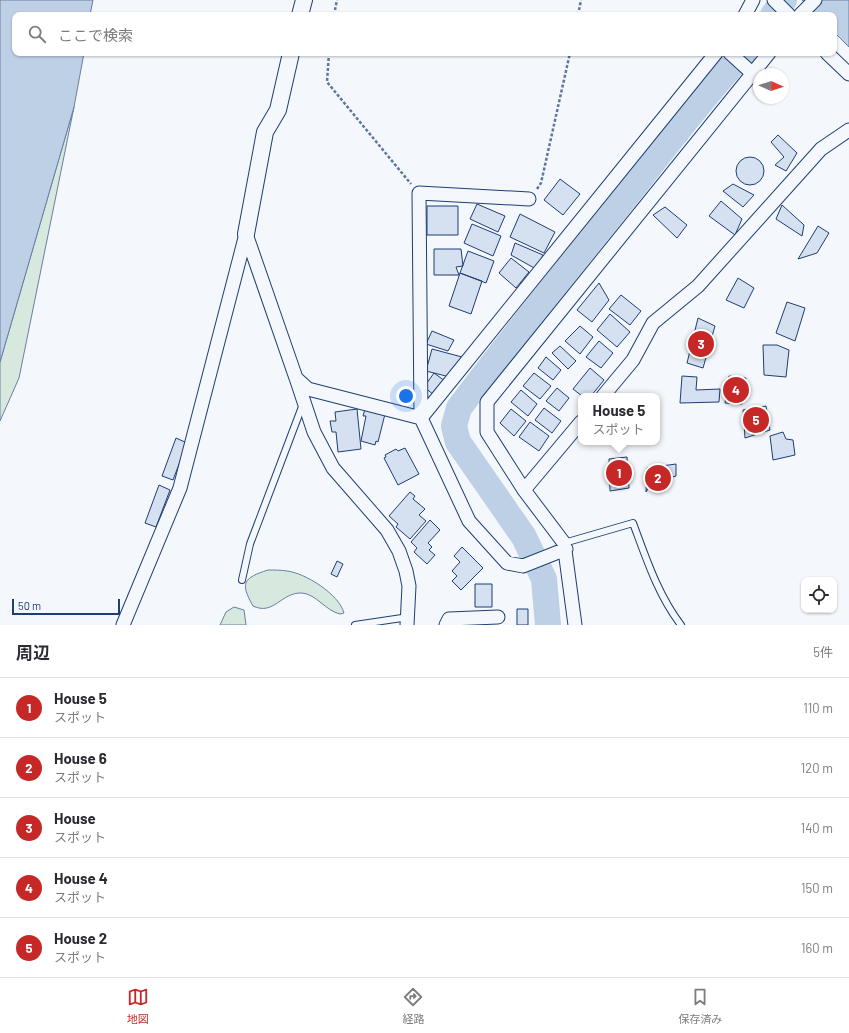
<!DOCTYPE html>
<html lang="ja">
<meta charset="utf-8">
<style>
:root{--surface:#fff;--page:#f2f2f3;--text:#2b2b33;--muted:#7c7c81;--line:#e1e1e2;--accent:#c62828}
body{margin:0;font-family:Barlow,"Noto Sans JP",sans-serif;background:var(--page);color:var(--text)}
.controls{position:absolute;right:12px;bottom:12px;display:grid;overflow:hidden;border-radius:8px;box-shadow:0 1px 3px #0004}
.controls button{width:36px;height:36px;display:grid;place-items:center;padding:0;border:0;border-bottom:1px solid var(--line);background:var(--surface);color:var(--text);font:20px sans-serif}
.compass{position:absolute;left:753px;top:68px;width:36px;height:36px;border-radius:50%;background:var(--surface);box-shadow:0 1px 3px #0004;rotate:93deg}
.scale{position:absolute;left:12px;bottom:10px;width:108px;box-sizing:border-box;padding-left:4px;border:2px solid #1d3f73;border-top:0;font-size:11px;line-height:14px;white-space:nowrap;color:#1d3f73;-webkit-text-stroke:3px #f4f7fb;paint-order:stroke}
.you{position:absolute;left:406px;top:396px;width:14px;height:14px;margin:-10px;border:3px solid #fff;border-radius:50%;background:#1a73e8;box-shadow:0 0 0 6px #1a73e833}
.badge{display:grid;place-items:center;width:26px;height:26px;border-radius:50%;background:var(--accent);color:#fff;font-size:13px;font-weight:700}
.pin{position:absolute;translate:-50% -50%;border:2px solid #fff;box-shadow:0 1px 4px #0006}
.popup{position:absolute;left:578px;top:393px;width:82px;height:52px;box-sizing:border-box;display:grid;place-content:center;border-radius:8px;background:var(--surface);filter:drop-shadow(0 1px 3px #0005);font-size:13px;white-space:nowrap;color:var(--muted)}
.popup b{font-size:15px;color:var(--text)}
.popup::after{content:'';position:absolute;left:50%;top:100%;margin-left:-8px;border:8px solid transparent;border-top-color:var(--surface)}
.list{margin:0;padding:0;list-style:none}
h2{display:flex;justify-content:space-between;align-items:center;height:52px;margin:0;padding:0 16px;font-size:17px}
h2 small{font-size:13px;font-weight:400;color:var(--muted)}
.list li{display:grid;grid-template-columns:26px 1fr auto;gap:12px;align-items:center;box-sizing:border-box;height:60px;padding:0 16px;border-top:1px solid var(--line)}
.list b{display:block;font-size:15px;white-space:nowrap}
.list p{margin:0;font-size:13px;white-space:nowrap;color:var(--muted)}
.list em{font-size:13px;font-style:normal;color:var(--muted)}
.icon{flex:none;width:22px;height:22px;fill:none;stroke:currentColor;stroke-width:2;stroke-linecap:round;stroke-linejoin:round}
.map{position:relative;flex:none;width:849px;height:625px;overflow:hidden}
.search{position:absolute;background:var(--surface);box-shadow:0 1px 3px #0004;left:12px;right:12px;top:12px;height:44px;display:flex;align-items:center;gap:10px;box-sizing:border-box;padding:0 14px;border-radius:8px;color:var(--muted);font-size:15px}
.sheet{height:352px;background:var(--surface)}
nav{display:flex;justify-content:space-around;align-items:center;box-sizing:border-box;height:56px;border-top:1px solid var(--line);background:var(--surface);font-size:11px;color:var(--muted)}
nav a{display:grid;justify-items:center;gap:2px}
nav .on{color:var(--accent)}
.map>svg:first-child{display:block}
.green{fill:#d7e8df;stroke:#687fa3}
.water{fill:#bed0e5;stroke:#687fa3}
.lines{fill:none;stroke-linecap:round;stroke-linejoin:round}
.river{stroke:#bed0e5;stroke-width:26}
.building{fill:#d5e0f0;stroke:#1d3f73}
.service-casing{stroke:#1d3f73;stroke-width:8}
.minor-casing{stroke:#1d3f73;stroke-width:15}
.tertiary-casing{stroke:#1d3f73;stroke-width:18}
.path{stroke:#5e769c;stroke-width:2.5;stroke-dasharray:3 2;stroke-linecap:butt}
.service{stroke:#f4f7fb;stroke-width:6}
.minor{stroke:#f4f7fb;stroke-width:13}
.tertiary{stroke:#f4f7fb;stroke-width:16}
</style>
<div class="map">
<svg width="849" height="625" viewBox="0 0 849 625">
<rect width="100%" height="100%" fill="#f4f7fb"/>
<!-- green -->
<path class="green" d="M 74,107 L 19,378 L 0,421 L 0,362 Z
M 268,570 C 274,570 281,570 287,571 C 305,573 339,594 344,613 L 340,614 C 326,611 316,594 302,593 C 281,592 274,616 253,606 C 240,583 243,578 268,570 Z
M 234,607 L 244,610 L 246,625 L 220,625 L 226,612 Z"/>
<!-- water -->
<path class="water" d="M 0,0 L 93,0 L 90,15 L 15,15 L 15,53 L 84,53 L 74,107 L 0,362 Z
M 802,0 L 849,0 L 849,47 L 834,32 L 834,15 L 817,15 Z"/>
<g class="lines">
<!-- river -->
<path class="river" d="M 773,15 L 784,0
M 548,625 L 544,579 L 524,537 L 458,442 L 454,426 L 459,408 C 514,334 574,262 632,189 C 668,143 703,97 743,53"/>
</g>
<!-- building -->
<path class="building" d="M 778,135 L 797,153 L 786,171 L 775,165 L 784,157 L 771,142 Z
M736 171a14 14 0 1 1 28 0a14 14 0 1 1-28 0Z
M 560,179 L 580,194 L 563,215 L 544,200 Z
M 733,184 L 754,195 L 743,207 L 723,191 Z
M 721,201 L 742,219 L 735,235 L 709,216 Z
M 477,204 L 505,216 L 498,232 L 470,219 Z
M 782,205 L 804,225 L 802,236 L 776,219 Z
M 427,206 L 458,206 L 458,235 L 427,235 Z
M 665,207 L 687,225 L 677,238 L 653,215 Z
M 520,214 L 555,232 L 544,253 L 510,237 Z
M 472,224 L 501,236 L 493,256 L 464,243 Z
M 818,226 L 829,233 L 817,253 L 798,259 Z
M 515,243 L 543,255 L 536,269 L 511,255 Z
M 434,249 L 461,249 L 463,266 L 456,267 L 459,275 L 434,275 Z
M 468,251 L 494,261 L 486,283 L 460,273 Z
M 511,258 L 529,272 L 516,288 L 499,273 Z
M 460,273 L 482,281 L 471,314 L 449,306 Z
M 738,278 L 754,288 L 744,308 L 726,300 Z
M 599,283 L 609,300 L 592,322 L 577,310 Z
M 621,295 L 641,311 L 630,325 L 609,309 Z
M 787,302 L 805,308 L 795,341 L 776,333 Z
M 610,314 L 630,332 L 617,347 L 597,330 Z
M 698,318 L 715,326 L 703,368 L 687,363 Z
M 580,326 L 593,337 L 580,354 L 565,341 Z
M 432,331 L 454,340 L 448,351 L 426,344 Z
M 599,341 L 613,353 L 601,368 L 586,357 Z
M 763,345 L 777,345 L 789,350 L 786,377 L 764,375 Z
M 560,346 L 576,361 L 568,369 L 552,353 Z
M 432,349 L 462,357 L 450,377 L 426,371 Z
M 546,357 L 561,370 L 553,380 L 538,368 Z
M 590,368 L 604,380 L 591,396 L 582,396 L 573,389 Z
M 434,373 L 445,381 L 434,395 L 424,387 Z
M 534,373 L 551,386 L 540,399 L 523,386 Z
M 682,376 L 697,377 L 696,390 L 720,389 L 719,402 L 680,403 Z
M 729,376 L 746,378 L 742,404 L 725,403 Z
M 557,388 L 569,398 L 559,411 L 546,401 Z
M 521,390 L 537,404 L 528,416 L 511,402 Z
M 766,406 L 770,430 L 745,438 L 743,410 Z
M 544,408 L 561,421 L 552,433 L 535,420 Z
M 357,409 L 361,449 L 338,452 L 336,432 L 332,432 L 330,421 L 336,421 L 335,412 Z
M 365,409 L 385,414 L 378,442 L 376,441 L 375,445 L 361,441 L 366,416 L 363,416 Z
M 511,409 L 526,421 L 514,436 L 500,423 Z
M 530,422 L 549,436 L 539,451 L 519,437 Z
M 783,432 L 786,439 L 793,440 L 795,455 L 773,460 L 770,436 Z
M 176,438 L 187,443 L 173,480 L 162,476 Z
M 405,448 L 419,474 L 398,485 L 384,458 L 386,457 L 385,455 L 396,449 L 398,451 Z
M 627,457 L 629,488 L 610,491 L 609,459 Z
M 676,464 L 676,476 L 662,480 L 660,486 L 656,488 L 653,481 L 646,492 L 647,468 Z
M 159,485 L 170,490 L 156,527 L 145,523 Z
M 410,492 L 415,496 L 413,499 L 425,509 L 419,515 L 426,521 L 410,539 L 396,527 L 398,524 L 389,516 Z
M 430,520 L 440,530 L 428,543 L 432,547 L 429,550 L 435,555 L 427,564 L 414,552 L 417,548 L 411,542 Z
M 462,547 L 483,568 L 461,590 L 452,581 L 457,576 L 452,571 L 460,562 L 454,556 Z
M 337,561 L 343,564 L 337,577 L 331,574 Z
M 475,584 L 492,584 L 492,607 L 475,607 Z
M 517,609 L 528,609 L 528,625 L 517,625 Z"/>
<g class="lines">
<!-- service casing -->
<g class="service-casing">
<path id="service" d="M 564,543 L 633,523 C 646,558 658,595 681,625
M 242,580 L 250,544 L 303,404
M 355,625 L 402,618 L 407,621"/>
</g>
<!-- minor casing -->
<g class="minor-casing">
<path id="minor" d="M 774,0 L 789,15
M 745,15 L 753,0
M 800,15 L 815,0
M 730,53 L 753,74
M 827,53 L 849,74
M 529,199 L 419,193 L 421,418 L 469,521 L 507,563 L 523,566 L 566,549
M 246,234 L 296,378 L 308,389 L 421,418
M 296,378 L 314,432 L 333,468 L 387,530 L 399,551 L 406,571 L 409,586 L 407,625
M 603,396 L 633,360 L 653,323 L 698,286 L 821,149 L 849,130
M 421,418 L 716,53
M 524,490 L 581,422
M 123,625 L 180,488 L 246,234
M 446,625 L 449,619 L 498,617
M 575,625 L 564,543 L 524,490 L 487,432 L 487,402 L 769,53"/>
</g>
<!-- tertiary casing -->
<g class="tertiary-casing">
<path id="tertiary" d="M 300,15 L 304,0
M 246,234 L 265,132 L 278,110 L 291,53"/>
</g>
<!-- path -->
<path class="path" d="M 334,15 L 337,0
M 578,15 L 581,0
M 329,53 L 327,82 L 411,184
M 537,189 L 541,183 L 570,53"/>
<!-- service -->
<use href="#service" class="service"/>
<!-- minor -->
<use href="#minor" class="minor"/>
<!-- tertiary -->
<use href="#tertiary" class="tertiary"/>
</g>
</svg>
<div class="controls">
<button><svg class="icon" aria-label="locate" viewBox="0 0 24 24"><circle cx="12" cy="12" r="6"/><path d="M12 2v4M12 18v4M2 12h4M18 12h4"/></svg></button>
</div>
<svg class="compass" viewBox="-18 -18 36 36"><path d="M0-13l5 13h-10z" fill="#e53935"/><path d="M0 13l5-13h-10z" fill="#7c7c81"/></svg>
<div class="scale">50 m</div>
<div class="you"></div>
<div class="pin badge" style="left:619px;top:473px">1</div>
<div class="popup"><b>House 5</b>スポット</div>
<div class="pin badge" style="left:658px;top:478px">2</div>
<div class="pin badge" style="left:701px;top:344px">3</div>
<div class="pin badge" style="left:736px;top:390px">4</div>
<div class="pin badge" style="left:756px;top:420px">5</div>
<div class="search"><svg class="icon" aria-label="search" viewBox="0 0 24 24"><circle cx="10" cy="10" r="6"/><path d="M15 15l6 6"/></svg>ここで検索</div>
</div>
<section class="sheet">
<h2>周辺<small>5件</small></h2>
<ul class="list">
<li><span class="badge">1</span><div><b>House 5</b><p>スポット</p></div><em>110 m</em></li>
<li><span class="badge">2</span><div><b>House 6</b><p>スポット</p></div><em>120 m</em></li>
<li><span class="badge">3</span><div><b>House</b><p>スポット</p></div><em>140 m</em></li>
<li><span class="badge">4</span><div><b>House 4</b><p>スポット</p></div><em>150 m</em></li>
<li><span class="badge">5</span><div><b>House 2</b><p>スポット</p></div><em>160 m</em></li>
</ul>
</section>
<nav>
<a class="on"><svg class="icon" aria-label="map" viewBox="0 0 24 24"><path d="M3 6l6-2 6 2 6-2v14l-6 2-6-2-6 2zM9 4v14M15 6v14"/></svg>地図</a>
<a><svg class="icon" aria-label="directions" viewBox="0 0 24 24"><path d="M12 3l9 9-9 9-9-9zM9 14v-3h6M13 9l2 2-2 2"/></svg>経路</a>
<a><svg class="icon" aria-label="saved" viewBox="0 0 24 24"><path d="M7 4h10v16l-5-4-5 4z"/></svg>保存済み</a>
</nav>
